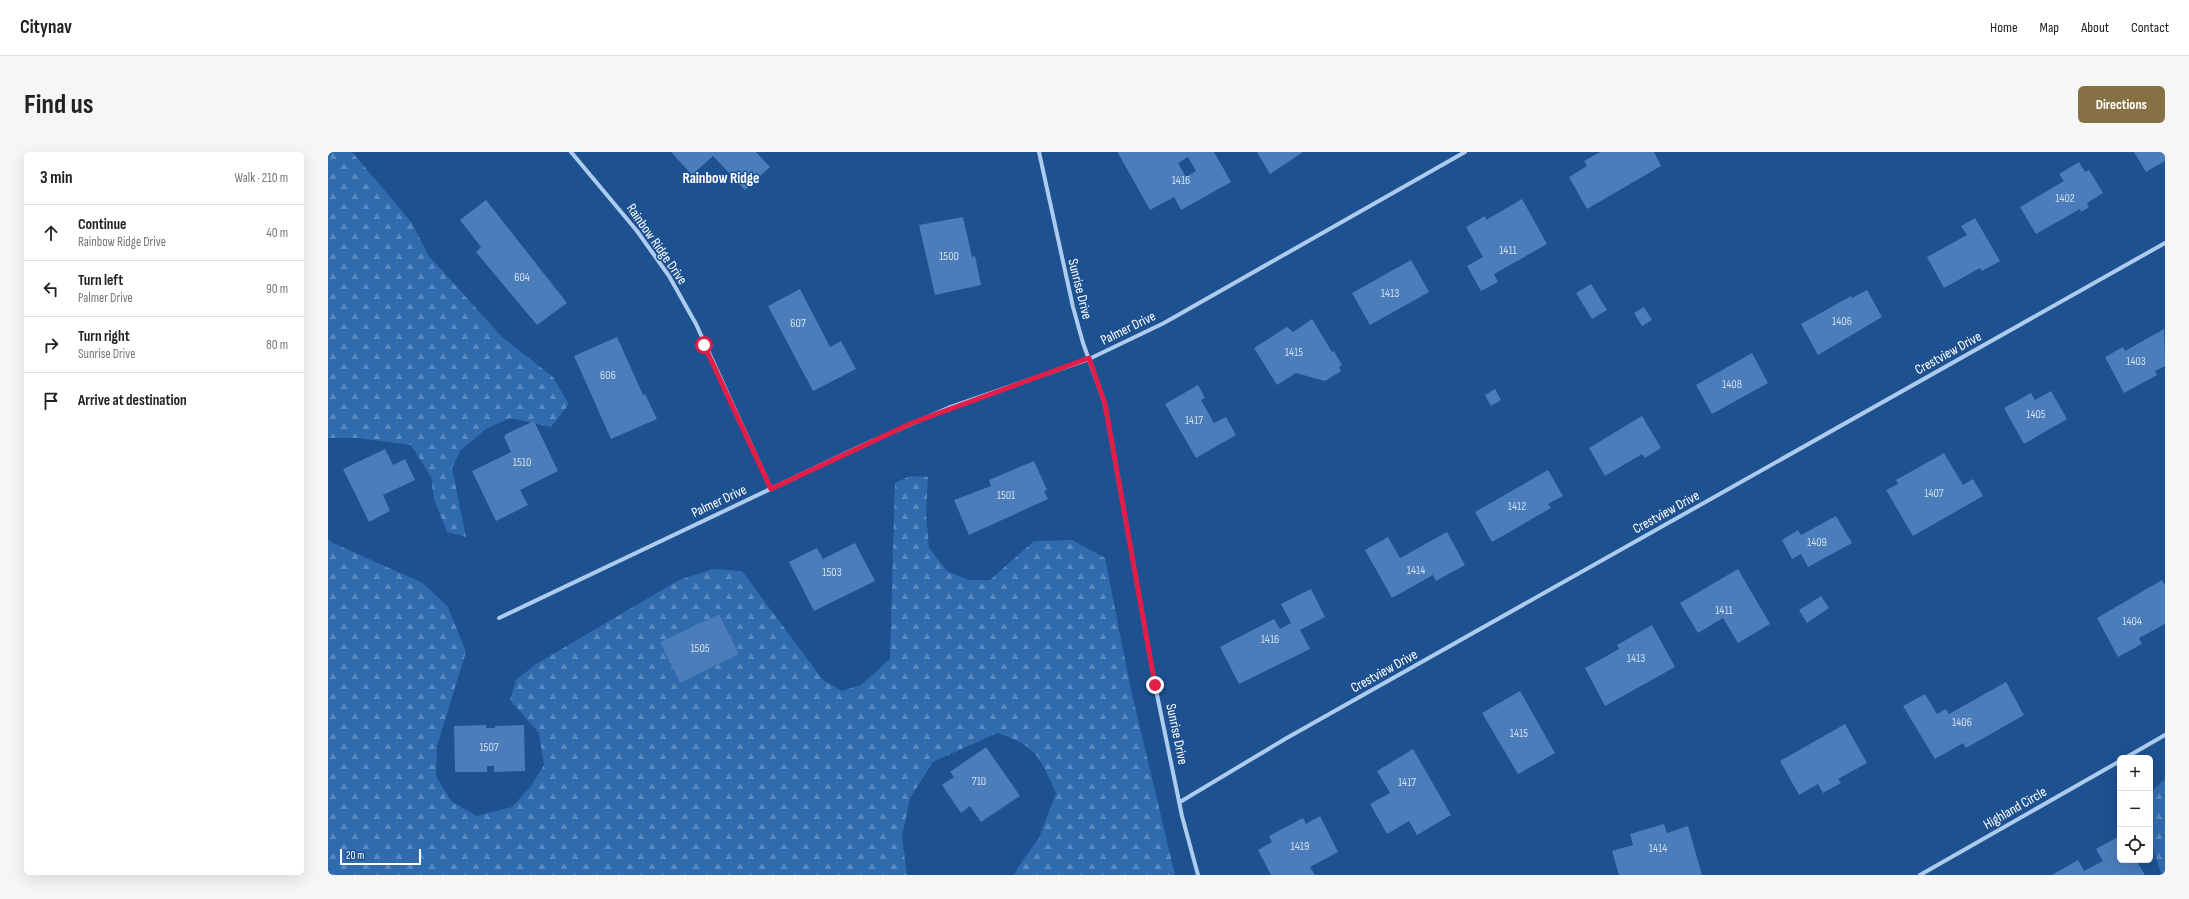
<!DOCTYPE html>
<meta charset="utf-8">
<style>
:root{--surface:#fff;--page:#f6f6f6;--text:#222;--muted:#767676;--line:#e0e0e0;--accent:#857143}
body{margin:0;font-family:"Sofia Sans Condensed",sans-serif;background:var(--page);color:var(--text)}
.controls{position:absolute;right:12px;bottom:12px;display:grid;overflow:hidden;border-radius:6px;box-shadow:0 4px 16px #0002}
.controls button{width:36px;height:36px;display:grid;place-items:center;padding:0;border:0;border-bottom:1px solid var(--line);background:var(--surface);color:var(--text);font:20px sans-serif}
.scale{position:absolute;left:12px;bottom:10px;width:81px;box-sizing:border-box;padding-left:4px;border:2px solid #fff;border-top:0;font-size:11px;line-height:14px;white-space:nowrap;color:#fff;-webkit-text-stroke:3px #1d5190;paint-order:stroke}
.stop{position:absolute;width:12px;height:12px;margin:-9px;border:3px solid #e11d48;border-radius:50%;background:#fff}
.stop.end{background:#e11d48;border-color:#fff;box-shadow:0 1px 4px #0008}
.list{margin:0;padding:0;list-style:none}
h2{display:flex;justify-content:space-between;align-items:center;height:52px;margin:0;padding:0 16px;font-size:17px}
h2 small{font-size:13px;font-weight:400;color:var(--muted)}
.list li{display:grid;grid-template-columns:26px 1fr auto;gap:12px;align-items:center;box-sizing:border-box;height:56px;padding:0 16px;border-top:1px solid var(--line)}
.list b{display:block;font-size:15px;white-space:nowrap}
.list p{margin:0;font-size:13px;white-space:nowrap;color:var(--muted)}
.list em{font-size:13px;font-style:normal;color:var(--muted)}
.icon{flex:none;width:22px;height:22px;fill:none;stroke:currentColor;stroke-width:2;stroke-linecap:round;stroke-linejoin:round}
.map{position:relative;flex:none;width:1837px;height:723px;overflow:hidden;border-radius:6px}
header{display:flex;align-items:center;gap:24px;box-sizing:border-box;height:56px;padding:0 20px;background:var(--surface);border-bottom:1px solid var(--line)}
header strong{font-size:19px}
nav{display:flex;gap:22px;margin-inline-start:auto;font-size:14px}
.intro{display:flex;align-items:center;justify-content:space-between;box-sizing:border-box;height:96px;padding:0 24px}
h1{margin:0;font-size:28px}
.button{padding:10px 18px;border-radius:6px;background:var(--accent);color:#fff;font-size:14px;font-weight:700}
main{display:flex;gap:24px;padding:0 24px}
aside{flex:1;background:var(--surface);border-radius:6px;box-shadow:0 4px 16px #0002}
.map>svg:first-child{display:block}
.forest{fill:url(#forest-firs);fill-rule:evenodd}
.building{fill:#4a7db9;fill-rule:evenodd}
.lines{fill:none;stroke-linecap:round;stroke-linejoin:round}
.street{stroke:#accbee;stroke-width:4}
.route{stroke:#e11d48;stroke-width:5}
.labels{text-anchor:middle;dominant-baseline:central;stroke-width:3;stroke-linejoin:round;paint-order:stroke}
.number-label{font-size:12px;fill:#d2deee}
.street-label{font-size:14px;fill:#fff;stroke:#1d5190}
.neighbourhood-label{font-size:15px;font-weight:bold;fill:#fff;stroke:#1d5190}
</style>
<header>
<strong>Citynav</strong>
<nav><a>Home</a><a>Map</a><a>About</a><a>Contact</a></nav>
</header>
<div class="intro"><h1>Find us</h1><a class="button">Directions</a></div>
<main>
<aside>
<h2>3 min<small>Walk · 210 m</small></h2>
<ul class="list">
<li><svg class="icon" aria-label="ahead" viewBox="0 0 24 24"><path d="M12 20V5M6 11l6-6 6 6"/></svg><div><b>Continue</b><p>Rainbow Ridge Drive</p></div><em>40 m</em></li>
<li><svg class="icon" aria-label="left" viewBox="0 0 24 24"><path d="M17 20v-9H6M10 6l-5 5 5 5"/></svg><div><b>Turn left</b><p>Palmer Drive</p></div><em>90 m</em></li>
<li><svg class="icon" aria-label="right" viewBox="0 0 24 24"><path d="M7 20v-9h11M14 6l5 5-5 5"/></svg><div><b>Turn right</b><p>Sunrise Drive</p></div><em>80 m</em></li>
<li><svg class="icon" aria-label="arrive" viewBox="0 0 24 24"><path d="M6 21V4h12l-3 4 3 4H6"/></svg><div><b>Arrive at destination</b></div></li>
</ul>
</aside>
<div class="map">
<svg width="1837" height="723" viewBox="0 0 1837 723">
<defs>
<pattern id="forest-firs" width="22" height="20" patternUnits="userSpaceOnUse"><rect width="22" height="20" fill="#306bae"/><path d="M5 1l3.5 6h-7zM16 11l3.5 6h-7z" fill="#5989be"/></pattern>
</defs>
<rect width="100%" height="100%" fill="#1d5190"/>
<!-- forest -->
<path class="forest" d="M 0,0 L 24,0 L 84,71 L 100,103 L 174,185 L 225,225 L 241,252 L 223,275 L 182,266 L 158,277 L 133,298 L 124,316 L 138,385 L 119,380 L 106,347 L 103,325 L 83,293 L 29,286 L 0,286 Z
M 582,324 L 600,325 L 598,362 L 601,396 L 619,419 L 641,428 L 662,428 L 706,389 L 744,388 L 777,406 L 803,538 L 847,723 L 687,723 L 690,715 L 711,686 L 728,641 C 711,604 709,594 669,581 L 605,610 L 582,646 L 574,685 L 579,723 L 0,723 L 0,387 L 5,391 L 95,431 L 120,455 L 138,500 L 109,594 L 108,624 L 123,649 L 149,664 L 184,655 L 203,634 L 216,613 L 211,581 L 182,548 L 188,528 L 208,512 L 351,428 L 385,417 L 414,419 L 495,528 L 514,539 L 533,533 L 562,507 L 567,331 ZM 391,462 L 411,502 L 352,531 L 332,490 Z
M 1837,627 L 1837,723 L 1834,723 C 1825,700 1814,662 1826,638 C 1828,634 1834,630 1837,627 Z"/>
<!-- building -->
<path class="building" d="M 343,0 L 428,0 L 442,15 L 417,38 L 385,4 L 364,23 Z
M 791,0 L 886,0 L 903,30 L 853,58 L 846,45 L 822,58 L 790,1 ZM 860,5 L 868,19 L 858,25 L 850,11 Z
M 929,0 L 975,0 L 942,22 Z
M 1272,0 L 1326,0 L 1333,14 L 1259,57 L 1241,25 L 1259,14 L 1256,9 Z
M 1806,0 L 1837,0 L 1837,9 L 1818,20 Z
M 1751,10 L 1757,20 L 1761,18 L 1775,41 L 1759,51 L 1761,55 L 1753,60 L 1752,57 L 1708,82 L 1692,55 L 1736,29 L 1731,22 Z
M 1194,47 L 1219,92 L 1166,122 L 1170,130 L 1153,139 L 1139,114 L 1155,105 L 1138,75 L 1157,64 L 1158,68 Z
M 158,48 L 239,151 L 209,173 L 148,100 L 153,95 L 132,68 Z
M 635,65 L 644,105 L 647,104 L 653,133 L 607,143 L 591,73 Z
M 1647,66 L 1672,109 L 1654,119 L 1652,116 L 1616,136 L 1599,105 L 1639,83 L 1633,74 Z
M 1083,108 L 1101,140 L 1042,173 L 1024,141 Z
M 1263,132 L 1279,158 L 1264,167 L 1248,141 Z
M 472,137 L 502,195 L 513,189 L 528,217 L 485,239 L 440,154 Z
M 1539,138 L 1554,165 L 1490,203 L 1473,172 L 1523,144 L 1524,146 Z
M 1316,155 L 1324,168 L 1314,174 L 1306,161 Z
M 984,167 L 1004,200 L 1006,199 L 1014,213 L 1011,215 L 1013,219 L 997,229 L 968,221 L 949,233 L 926,196 L 959,175 L 965,180 Z
M 1836,177 L 1837,214 L 1827,219 L 1829,223 L 1796,241 L 1777,205 L 1795,195 L 1797,199 Z
M 289,185 L 315,243 L 317,242 L 329,267 L 283,287 L 246,204 Z
M 1424,201 L 1440,231 L 1384,262 L 1368,233 Z
M 870,233 L 877,246 L 873,248 L 886,271 L 898,265 L 908,283 L 868,306 L 837,252 Z
M 1167,237 L 1173,248 L 1163,254 L 1157,243 Z
M 1723,239 L 1739,267 L 1696,292 L 1676,256 L 1703,241 L 1707,248 Z
M 1314,264 L 1333,296 L 1317,306 L 1314,302 L 1277,324 L 1261,296 Z
M 206,269 L 230,319 L 192,338 L 200,353 L 168,369 L 144,319 L 183,300 L 176,285 L 178,282 Z
M 57,297 L 65,313 L 77,307 L 87,328 L 55,343 L 62,359 L 41,370 L 15,317 Z
M 1616,301 L 1635,333 L 1645,327 L 1655,344 L 1585,384 L 1558,338 L 1570,332 L 1568,328 Z
M 706,309 L 719,338 L 716,339 L 720,347 L 641,383 L 626,348 L 663,334 L 661,328 Z
M 1220,318 L 1235,344 L 1220,352 L 1223,356 L 1164,390 L 1147,360 Z
M 1508,364 L 1524,391 L 1480,415 L 1473,402 L 1464,407 L 1454,388 L 1470,378 L 1473,383 Z
M 1119,380 L 1137,413 L 1108,429 L 1105,423 L 1064,446 L 1037,398 L 1060,385 L 1072,406 Z
M 527,391 L 547,429 L 486,459 L 461,410 L 489,396 L 495,407 Z
M 1410,417 L 1442,472 L 1410,491 L 1395,466 L 1370,481 L 1352,451 Z
M 1834,428 L 1837,433 L 1837,472 L 1811,486 L 1814,492 L 1790,505 L 1769,466 Z
M 983,437 L 997,465 L 972,478 L 982,497 L 911,532 L 892,495 L 946,467 L 952,477 L 963,471 L 953,452 Z
M 1493,444 L 1501,456 L 1479,471 L 1471,458 Z
M 391,462 L 411,502 L 352,531 L 332,490 Z
M 1324,473 L 1347,515 L 1277,554 L 1257,516 L 1291,497 L 1289,493 Z
M 1678,530 L 1696,563 L 1638,596 L 1635,591 L 1607,607 L 1575,554 L 1597,542 L 1609,562 L 1618,557 L 1621,562 Z
M 1192,539 L 1227,601 L 1190,622 L 1154,561 Z
M 1517,572 L 1539,611 L 1510,627 L 1513,631 L 1495,641 L 1490,632 L 1471,643 L 1452,609 Z
M 158,573 L 158,576 L 167,576 L 167,574 L 196,573 L 197,619 L 166,620 L 166,614 L 159,614 L 159,620 L 127,620 L 126,574 Z
M 658,595 L 692,644 L 653,670 L 642,654 L 633,661 L 614,633 L 626,625 L 622,620 Z
M 1085,597 L 1123,663 L 1089,683 L 1081,669 L 1059,682 L 1042,652 L 1062,641 L 1049,619 Z
M 992,664 L 1010,700 L 982,715 L 987,723 L 943,723 L 930,698 L 944,690 L 941,684 L 975,666 L 978,672 Z
M 1336,672 L 1339,681 L 1360,674 L 1374,723 L 1291,723 L 1284,699 L 1305,693 L 1302,682 Z
M 1792,684 L 1792,708 L 1808,708 L 1817,723 L 1724,723 L 1750,708 L 1756,719 L 1775,709 L 1768,697 Z"/>
<g class="lines">
<!-- street -->
<path class="street" d="M 243,0 L 309,79 L 341,124 L 368,172 L 443,337
M 711,0 L 745,155 L 755,191 L 777,252 L 827,533 L 854,664 L 870,723
M 171,466 L 533,294 L 620,256 L 761,207 L 836,171 L 1137,0
M 1797,606 L 1837,583
M 852,650 L 957,587 L 1837,91
M 1592,723 L 1792,609"/>
</g>
<g class="lines">
<!-- route -->
<path class="route" d="M 376,193 L 443,337 L 584,271 L 761,206 L 777,252 L 827,533"/>
</g>
<g class="labels">
<!-- number labels -->
<g class="number-label">
<text x="853" y="28">1416</text>
<text x="1737" y="46">1402</text>
<text x="1180" y="98">1411</text>
<text x="621" y="104">1500</text>
<text x="194" y="125">604</text>
<text x="1062" y="141">1413</text>
<text x="1514" y="169">1406</text>
<text x="470" y="171">607</text>
<text x="966" y="200">1415</text>
<text x="1808" y="209">1403</text>
<text x="280" y="223">606</text>
<text x="1404" y="232">1408</text>
<text x="1708" y="262">1405</text>
<text x="866" y="268">1417</text>
<text x="194" y="310">1510</text>
<text x="1606" y="341">1407</text>
<text x="678" y="343">1501</text>
<text x="1189" y="354">1412</text>
<text x="1489" y="390">1409</text>
<text x="1088" y="418">1414</text>
<text x="504" y="420">1503</text>
<text x="1396" y="458">1411</text>
<text x="1804" y="469">1404</text>
<text x="942" y="487">1416</text>
<text x="372" y="496">1505</text>
<text x="1308" y="506">1413</text>
<text x="1634" y="570">1406</text>
<text x="1191" y="581">1415</text>
<text x="161" y="595">1507</text>
<text x="651" y="629">710</text>
<text x="1079" y="630">1417</text>
<text x="972" y="694">1419</text>
<text x="1330" y="696">1414</text>
</g>
<!-- street labels -->
<g class="street-label">
<text transform="translate(329 92) rotate(55)">Rainbow Ridge Drive</text>
<text transform="translate(752 137) rotate(76)">Sunrise Drive</text>
<text transform="translate(800 176) rotate(-26)">Palmer Drive</text>
<text transform="translate(1620 201) rotate(-29)">Crestview Drive</text>
<text transform="translate(391 349) rotate(-25)">Palmer Drive</text>
<text transform="translate(1338 360) rotate(-29)">Crestview Drive</text>
<text transform="translate(1056 519) rotate(-29)">Crestview Drive</text>
<text transform="translate(849 582) rotate(78)">Sunrise Drive</text>
<text transform="translate(1687 656) rotate(-30)">Highland Circle</text>
</g>
<!-- neighbourhood labels -->
<g class="neighbourhood-label">
<text x="393" y="26">Rainbow Ridge</text>
</g>
</g>
</svg>
<div class="controls">
<button>+</button>
<button>−</button>
<button><svg class="icon" aria-label="locate" viewBox="0 0 24 24"><circle cx="12" cy="12" r="6"/><path d="M12 2v4M12 18v4M2 12h4M18 12h4"/></svg></button>
</div>
<div class="scale">20 m</div>
<div class="stop" style="left:376px;top:193px"></div>
<div class="stop end" style="left:827px;top:533px"></div>
</div>
</main>
